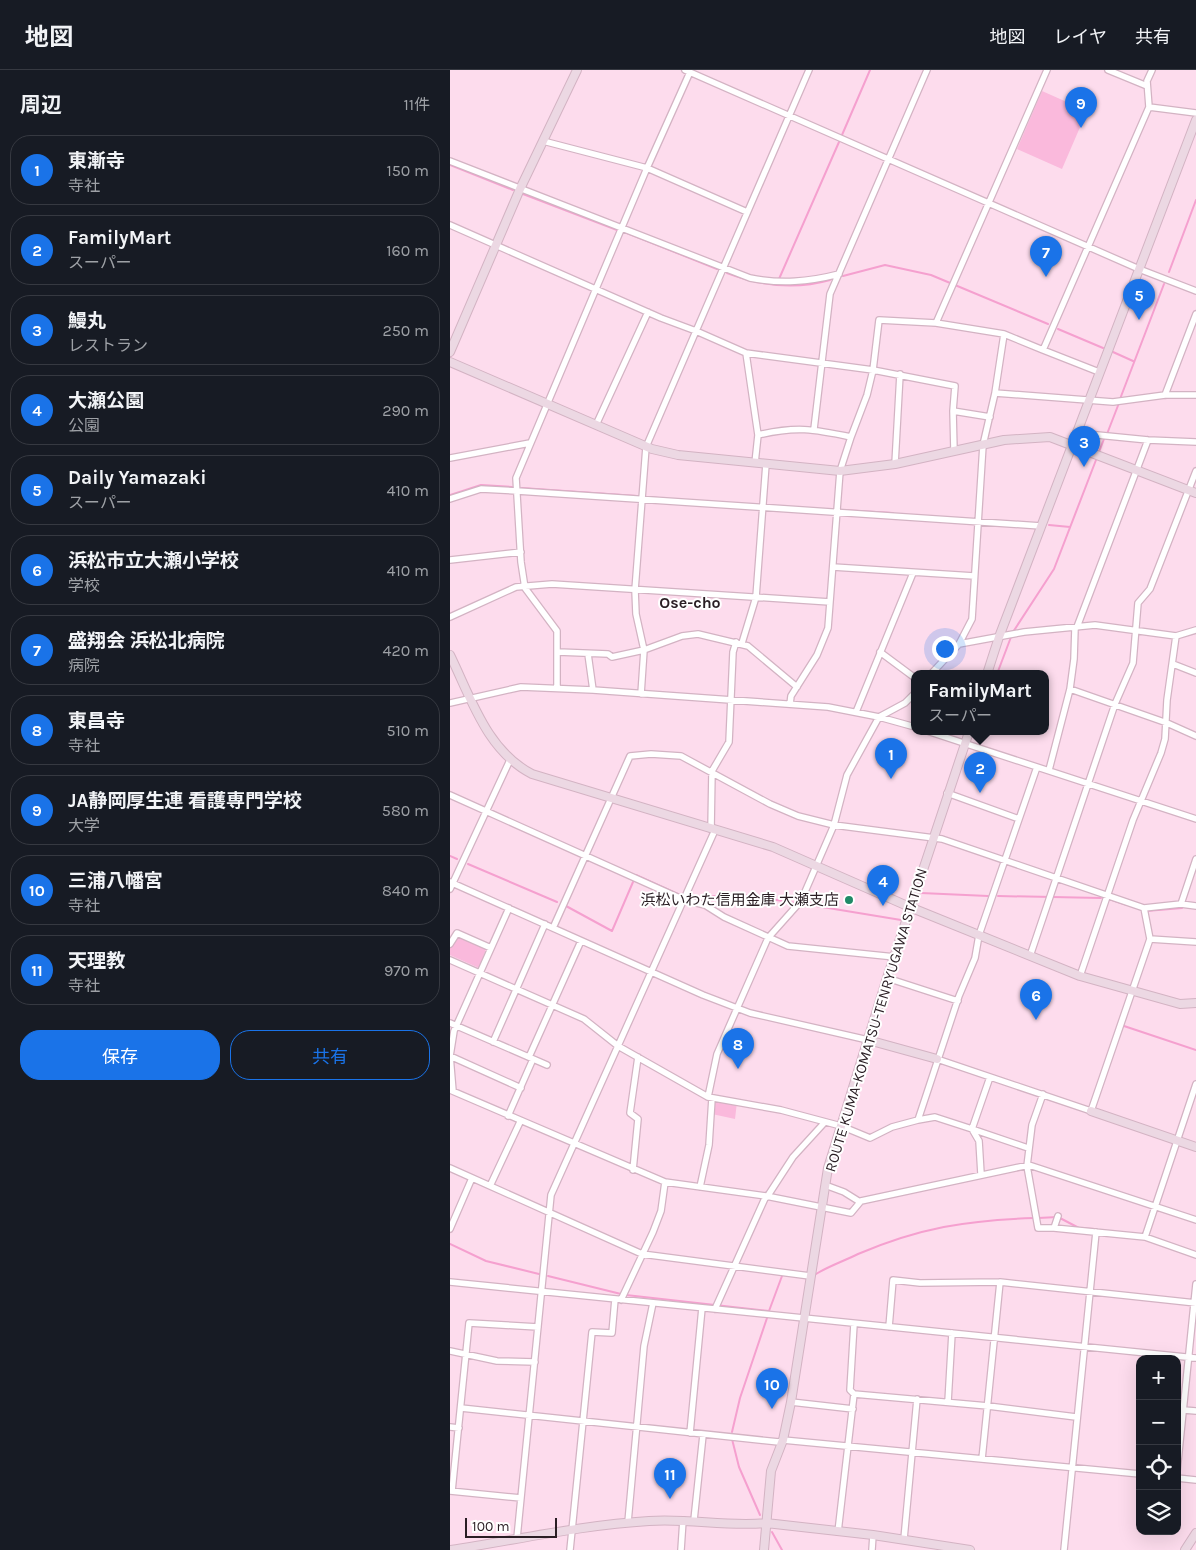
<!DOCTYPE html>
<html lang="ja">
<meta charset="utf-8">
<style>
:root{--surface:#171b24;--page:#20242c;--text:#f1f3f6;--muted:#9ea1a6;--line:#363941;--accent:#1a73e8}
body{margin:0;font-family:Karla,"Noto Sans JP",sans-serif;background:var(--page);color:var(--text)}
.controls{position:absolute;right:15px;bottom:15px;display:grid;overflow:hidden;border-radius:10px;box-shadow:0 5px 20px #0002}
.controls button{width:45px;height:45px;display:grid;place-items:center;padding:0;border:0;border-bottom:1px solid var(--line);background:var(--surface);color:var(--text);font:25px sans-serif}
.scale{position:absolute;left:15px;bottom:12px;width:92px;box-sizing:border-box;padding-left:5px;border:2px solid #2a1e24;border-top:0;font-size:14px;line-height:18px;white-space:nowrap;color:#2a1e24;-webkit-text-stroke:4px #fff;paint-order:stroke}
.you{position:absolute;left:494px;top:578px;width:18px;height:18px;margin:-12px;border:4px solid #fff;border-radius:50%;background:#1a73e8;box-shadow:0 0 0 8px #1a73e833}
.badge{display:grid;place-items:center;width:32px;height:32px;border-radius:50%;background:var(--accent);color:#fff;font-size:16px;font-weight:700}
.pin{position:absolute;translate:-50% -41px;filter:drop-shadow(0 1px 2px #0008)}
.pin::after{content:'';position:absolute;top:26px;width:18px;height:15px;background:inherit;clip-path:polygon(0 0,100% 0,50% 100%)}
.popup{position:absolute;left:461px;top:600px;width:138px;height:65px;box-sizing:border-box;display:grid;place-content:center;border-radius:10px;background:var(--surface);filter:drop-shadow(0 1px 4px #0005);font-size:16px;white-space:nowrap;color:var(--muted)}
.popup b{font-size:19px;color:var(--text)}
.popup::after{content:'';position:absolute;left:50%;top:100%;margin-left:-10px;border:10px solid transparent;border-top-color:var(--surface)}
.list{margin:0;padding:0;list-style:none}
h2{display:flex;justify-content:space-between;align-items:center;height:65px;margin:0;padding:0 20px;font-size:21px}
h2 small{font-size:16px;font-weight:400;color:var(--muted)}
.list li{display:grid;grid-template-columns:32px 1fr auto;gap:15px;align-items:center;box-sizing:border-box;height:70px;margin:0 10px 10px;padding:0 10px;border:1px solid var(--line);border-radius:20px}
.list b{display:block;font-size:19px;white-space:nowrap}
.list p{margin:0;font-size:16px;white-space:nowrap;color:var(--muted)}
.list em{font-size:16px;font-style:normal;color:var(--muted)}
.actions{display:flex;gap:10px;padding:15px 20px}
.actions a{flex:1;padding:11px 0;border:1px solid var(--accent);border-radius:20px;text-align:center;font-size:18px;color:var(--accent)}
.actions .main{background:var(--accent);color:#fff}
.icon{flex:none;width:28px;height:28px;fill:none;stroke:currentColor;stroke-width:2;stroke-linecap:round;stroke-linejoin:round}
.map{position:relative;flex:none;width:746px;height:1480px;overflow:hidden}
header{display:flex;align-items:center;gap:30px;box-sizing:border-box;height:70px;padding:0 25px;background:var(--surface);border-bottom:1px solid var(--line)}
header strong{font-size:24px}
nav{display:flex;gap:28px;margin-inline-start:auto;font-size:18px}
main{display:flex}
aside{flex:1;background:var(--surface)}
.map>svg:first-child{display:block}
.green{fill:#fab9dc}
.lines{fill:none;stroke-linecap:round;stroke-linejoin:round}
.stream{stroke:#f5a0cf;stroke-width:2}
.street-casing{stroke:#d3b3c3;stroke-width:8}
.secondary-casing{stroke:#d3b3c3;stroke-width:10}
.street{stroke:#fff;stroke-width:5.5}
.secondary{stroke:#ecd8e3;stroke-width:8}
.poi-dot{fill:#208a67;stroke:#fff;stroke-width:2}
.labels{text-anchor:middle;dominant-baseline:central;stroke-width:4;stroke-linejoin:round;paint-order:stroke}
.poi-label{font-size:15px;fill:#2a1e24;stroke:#fff;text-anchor:end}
.street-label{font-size:15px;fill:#2a1e24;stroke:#fff}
.neighbourhood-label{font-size:16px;font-weight:bold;fill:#2a1e24;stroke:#fff}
</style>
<header>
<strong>地図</strong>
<nav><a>地図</a><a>レイヤ</a><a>共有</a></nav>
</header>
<main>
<aside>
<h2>周辺<small>11件</small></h2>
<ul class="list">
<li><span class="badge">1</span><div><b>東漸寺</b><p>寺社</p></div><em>150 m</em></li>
<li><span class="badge">2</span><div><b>FamilyMart</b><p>スーパー</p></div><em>160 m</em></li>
<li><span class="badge">3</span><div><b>鰻丸</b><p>レストラン</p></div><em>250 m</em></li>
<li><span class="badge">4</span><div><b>大瀬公園</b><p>公園</p></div><em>290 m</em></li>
<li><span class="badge">5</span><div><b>Daily Yamazaki</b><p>スーパー</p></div><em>410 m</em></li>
<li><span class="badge">6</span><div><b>浜松市立大瀬小学校</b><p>学校</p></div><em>410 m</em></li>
<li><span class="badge">7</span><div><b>盛翔会 浜松北病院</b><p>病院</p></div><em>420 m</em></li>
<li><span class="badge">8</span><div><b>東昌寺</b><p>寺社</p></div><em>510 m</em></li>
<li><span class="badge">9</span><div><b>JA静岡厚生連 看護専門学校</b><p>大学</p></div><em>580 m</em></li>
<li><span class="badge">10</span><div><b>三浦八幡宮</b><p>寺社</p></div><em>840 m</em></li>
<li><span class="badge">11</span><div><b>天理教</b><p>寺社</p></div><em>970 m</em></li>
</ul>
<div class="actions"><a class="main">保存</a><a>共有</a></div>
</aside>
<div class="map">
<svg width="746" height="1480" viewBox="0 0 746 1480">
<rect width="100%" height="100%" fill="#fddced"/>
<!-- green -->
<path class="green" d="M 592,21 L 637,41 L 612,99 L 567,79 Z
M 8,867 L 36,879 L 29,898 L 0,885 L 0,878 Z
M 265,1031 L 287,1032 L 285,1049 L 262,1044 Z"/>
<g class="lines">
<!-- stream -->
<path class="stream" d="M 392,65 L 420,0
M 0,95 L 63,120
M 73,124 L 167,160
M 177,163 L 267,199
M 719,202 L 746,130
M 277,203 C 311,216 345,220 380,210
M 393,206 L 435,195 L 481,205 L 598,254
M 329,209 L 389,72
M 608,259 L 653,278
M 663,282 L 683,291
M 670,329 L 714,214
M 657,364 L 669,333
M 649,382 L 654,369
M 72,418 L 187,426
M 0,425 L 31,415 L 62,417
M 197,427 L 209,428
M 371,439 L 381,439
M 392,440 L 443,443
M 599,455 L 620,457
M 563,562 L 604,499 L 646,390
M 547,604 L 561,567
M 0,786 L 7,789
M 18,794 L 107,832
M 186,805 L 230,825
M 471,823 L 538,826
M 548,826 L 651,828
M 241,827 L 294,825 L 346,833
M 659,829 L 677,835
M 354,834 L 451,850
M 116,836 L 162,861 L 183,812
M 696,841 L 732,838
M 674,956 L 746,980
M 588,1148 L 608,1147 L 629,1158 L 644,1159
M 0,1174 L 36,1191 L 89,1204
M 366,1204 C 379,1196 394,1191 408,1184 C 469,1158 517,1150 584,1148
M 98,1206 L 171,1224
M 176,1225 L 319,1241 L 332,1206
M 282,1362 L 290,1328 L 317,1248
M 282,1369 L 289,1397 L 310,1445
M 322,1462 L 332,1480"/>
<!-- street casing -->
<g class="street-casing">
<path id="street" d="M 235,0 L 689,199 L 746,221
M 359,0 L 246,261 L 296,283 L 423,300 L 429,250 L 486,253 L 554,264 L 593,280
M 658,0 L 697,16
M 240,2 L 197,98 L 297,142
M 699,37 L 746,43
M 93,71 L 197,98 L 66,408 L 71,492 L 75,518 L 107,561 L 107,618
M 0,91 L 300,208 C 331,214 358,212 389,204
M 0,155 L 211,248 L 246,261 L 196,377 L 185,520 L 186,544 L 194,580 L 191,624
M 486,253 L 597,0
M 554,264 L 545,323 L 663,332 L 715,325 L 746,325
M 296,283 L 308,365 L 305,393
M 649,302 L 593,280 L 699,37 L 697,11 L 702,0
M 715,325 L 746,244
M 503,341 L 540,347
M 146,355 L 198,242
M 364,359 L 380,224 L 477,0
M 627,363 L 698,370 L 746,372
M 308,365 C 346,356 363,359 401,367
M 0,388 L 80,373
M 445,394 L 450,304
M 0,429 L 31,419 L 67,421 L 591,456
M 0,490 L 71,482
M 383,497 L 524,506
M 0,547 L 66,517 L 102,514 L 380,532
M 627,557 L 698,370
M 625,558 L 624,589 L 620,619 L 717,653 L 746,666
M 292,573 L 306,527 L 316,394
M 509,574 L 574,562 L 645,555 L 726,566 L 746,560
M 108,582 L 158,584 L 162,587 L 194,580 L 232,566 L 248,564 L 298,576 L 347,617
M 430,582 L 465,608
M 138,584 L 143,620
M 723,594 L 746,603
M 481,604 L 509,574 L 522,549 L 533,375 L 545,323
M 465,623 L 455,633 L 429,647 L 397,705 L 384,755 L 492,769 L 694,838 L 731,834 L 746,836
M 0,633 L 71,617 L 143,620 L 378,637 L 429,647 L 465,657
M 340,634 L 341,626 L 367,585 L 378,558 L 390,401 L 401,367 L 417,325 L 423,300 L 505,316 L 503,341 L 504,381
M 406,642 L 463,503
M 480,662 L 746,749
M 599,700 L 620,619
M 497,723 L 569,749
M 0,725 L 234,830 L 255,835 L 274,847 L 338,876 L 445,887
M 261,759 L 262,701 L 279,672 L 283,582 L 286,572
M 0,812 L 253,925 L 300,943 L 418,970
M 0,819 L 60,690
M 731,834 L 746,789
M 103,858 L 180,686 L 201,684 L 231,686 L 320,734 L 348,746 L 384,755 L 351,831 L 318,868 L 267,984 L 258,1027
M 700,869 L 746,872
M 0,874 L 7,863 L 41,878
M 580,886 L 665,634 L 683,593 L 688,533 L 700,519 L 746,401
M 0,890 L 134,949 L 168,976 L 258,1027 L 331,1040 L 391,1056 L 420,1068 L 442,1057 L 468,1050
M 630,906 L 683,750 L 711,683 L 715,669 L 717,630 L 726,566
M 437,908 L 508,931
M 0,953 L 97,995
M 43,972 L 95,854
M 0,986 L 71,1018
M 79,987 L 131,871
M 487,989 L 641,1041 L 700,869 L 694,838
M 540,1007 L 522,1059 L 578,1078
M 0,1020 L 215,1112 L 316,1126 L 401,1143 L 411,1131 L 579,1095 L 746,1150
M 3,1021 L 0,986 L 4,961 L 59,838
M 593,1024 L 582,1055 L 577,1096 L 588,1158 L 604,1158 L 695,1167 L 746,1185
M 58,1046 L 83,989
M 0,1098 L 192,1184 L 360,1206
M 183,1100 L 188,1049 L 180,1043 L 188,987
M 531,1104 L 529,1071 L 522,1059 L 485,1047 L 468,1050 L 509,926 L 525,888 L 529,865 L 587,697
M 375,1115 L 394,1122 L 410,1132
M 40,1116 L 70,1052
M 250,1117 L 259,1075 L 262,1028
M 317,1127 L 343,1087 L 375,1052
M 604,1158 L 608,1146
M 0,1159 L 22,1108
M 695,1167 L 746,1014
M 0,1212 L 746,1288
M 171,1230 L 203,1162 L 211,1141 L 215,1112
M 265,1239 L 316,1126
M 404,1254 L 400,1320 L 404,1324 L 538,1336 L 626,1347
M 439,1257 L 443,1210 L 470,1213 L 550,1212 L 746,1233
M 0,1281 L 47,1291 L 85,1292
M 341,1332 L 403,1339
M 498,1332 L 502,1263
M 11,1338 L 329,1372 L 333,1370 L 690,1404
M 734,1340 L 746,1341
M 0,1357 L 9,1358
M 240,1363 L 252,1238
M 532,1389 L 550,1212
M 727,1401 L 746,1214
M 727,1408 L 746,1410
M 0,1421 L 71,1428
M 2,1421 L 19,1253 L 88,1257
M 244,1450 L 253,1365
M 178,1452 L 194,1276 L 203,1233
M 388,1462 L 404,1324
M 67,1468 L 101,1125 L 265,760
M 454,1469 L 467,1329
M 120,1480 L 142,1262 L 162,1263 L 165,1229
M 231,1480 L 233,1450
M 422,1480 L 423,1465
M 614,1480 L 646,1162"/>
</g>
<!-- secondary casing -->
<g class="secondary-casing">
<path id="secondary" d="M 0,282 L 70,119 L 127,0
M 0,292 L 202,379 L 228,385 L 390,401 L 445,394 L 554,370 L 600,367 L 746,423
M 0,585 C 21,628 37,681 82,704 L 323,777 L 462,838 L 630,906 L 730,934 L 746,933
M 537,604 L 549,567 L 746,50
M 418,970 L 487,989
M 641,1041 L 746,1077
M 0,1480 C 66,1470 132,1455 199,1451 C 238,1448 278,1457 316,1453 L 423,1465 L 520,1480
M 314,1480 L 321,1401 L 333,1370 L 341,1332 L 378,1098 L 437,908 L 519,662
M 735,1480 L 746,1463"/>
</g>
<!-- street -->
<use href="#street" class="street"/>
<!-- secondary -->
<use href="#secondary" class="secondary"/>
</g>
<!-- markers -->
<circle class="poi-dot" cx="399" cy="830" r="5"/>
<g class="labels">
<!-- poi labels -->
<g class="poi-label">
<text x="389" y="830">浜松いわた信用金庫 大瀬支店</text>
</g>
<!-- street labels -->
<g class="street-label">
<text transform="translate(426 950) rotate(-73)">ROUTE KUMA-KOMATSU-TENRYUGAWA STATION</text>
</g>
<!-- neighbourhood labels -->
<g class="neighbourhood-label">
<text x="240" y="532">Ose-cho</text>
</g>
</g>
</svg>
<div class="controls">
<button>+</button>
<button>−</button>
<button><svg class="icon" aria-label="locate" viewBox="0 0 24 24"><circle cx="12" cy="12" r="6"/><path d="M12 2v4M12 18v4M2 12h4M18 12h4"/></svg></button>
<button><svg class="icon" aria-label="layers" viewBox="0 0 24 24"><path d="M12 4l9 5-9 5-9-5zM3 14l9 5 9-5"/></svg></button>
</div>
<div class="scale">100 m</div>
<div class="you"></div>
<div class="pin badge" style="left:441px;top:709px">1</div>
<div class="pin badge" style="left:530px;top:723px">2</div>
<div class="popup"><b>FamilyMart</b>スーパー</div>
<div class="pin badge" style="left:634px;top:397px">3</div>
<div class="pin badge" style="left:433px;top:836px">4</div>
<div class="pin badge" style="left:689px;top:250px">5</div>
<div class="pin badge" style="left:586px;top:950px">6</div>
<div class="pin badge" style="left:596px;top:207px">7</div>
<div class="pin badge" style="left:288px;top:999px">8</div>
<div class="pin badge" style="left:631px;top:58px">9</div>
<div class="pin badge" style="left:322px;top:1339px">10</div>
<div class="pin badge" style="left:220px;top:1429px">11</div>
</div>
</main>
